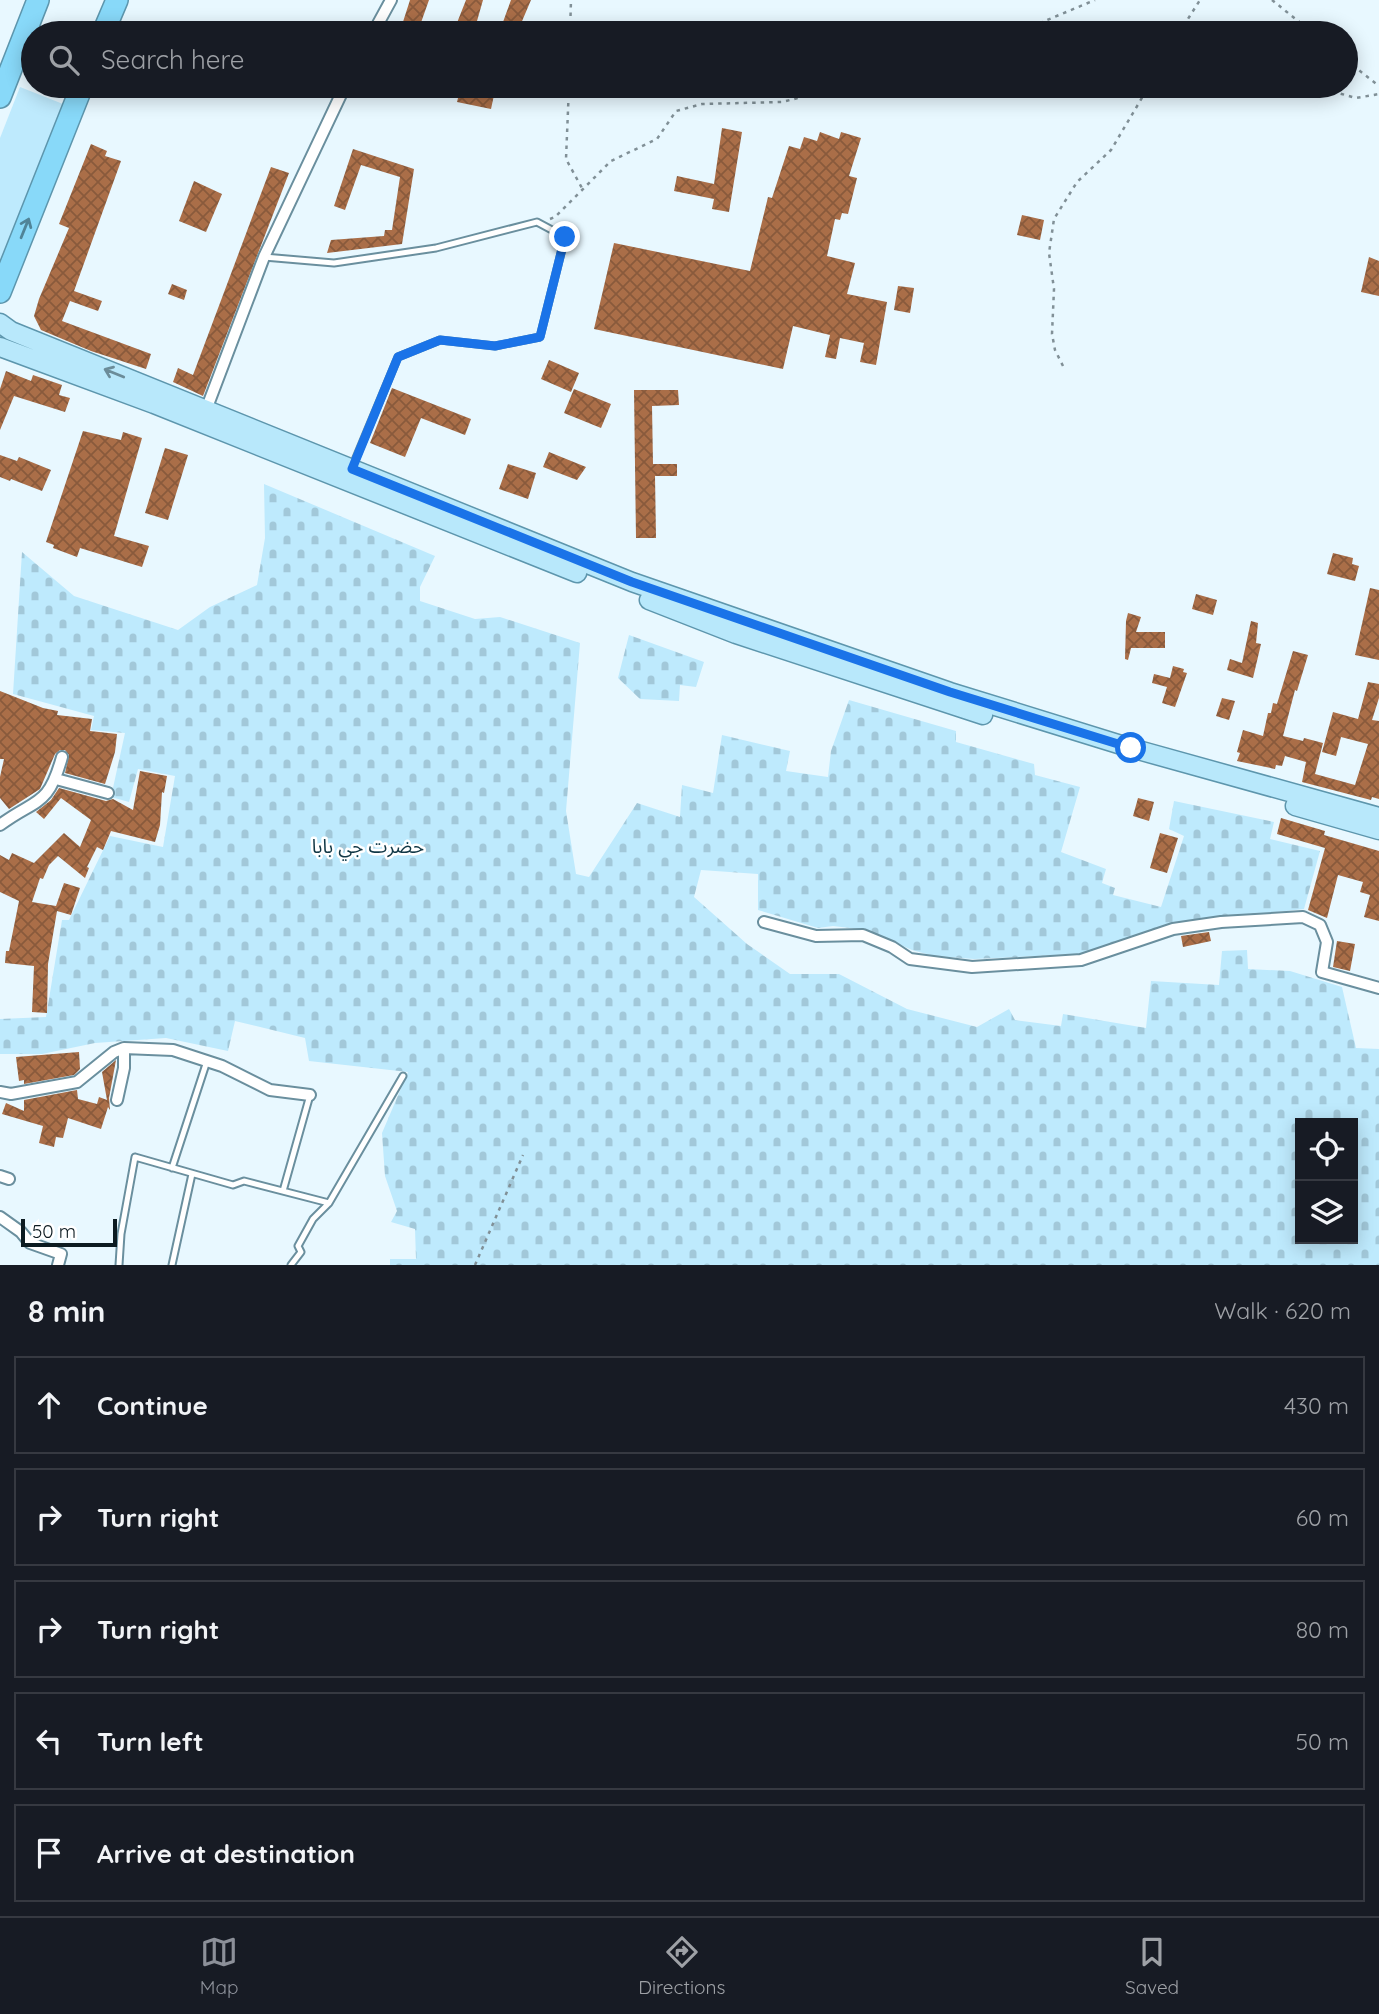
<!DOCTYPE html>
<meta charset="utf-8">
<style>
:root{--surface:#171b24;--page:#20242c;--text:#f1f3f6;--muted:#9ea1a6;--line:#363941;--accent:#8c9099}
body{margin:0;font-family:Quicksand,"Noto Sans Arabic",sans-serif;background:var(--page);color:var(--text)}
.controls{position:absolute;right:21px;bottom:21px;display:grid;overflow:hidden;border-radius:0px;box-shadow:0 4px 18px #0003}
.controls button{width:63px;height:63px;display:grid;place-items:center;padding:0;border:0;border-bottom:2px solid var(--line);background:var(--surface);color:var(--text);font:35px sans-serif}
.scale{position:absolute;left:21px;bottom:18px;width:96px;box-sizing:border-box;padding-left:7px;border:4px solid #0c1b21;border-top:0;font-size:19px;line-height:24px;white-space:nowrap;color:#0c1b21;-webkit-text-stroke:5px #fff;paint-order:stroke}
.stop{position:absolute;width:21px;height:21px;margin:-16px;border:5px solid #1a73e8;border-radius:50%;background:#fff}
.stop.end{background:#1a73e8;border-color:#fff;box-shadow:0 2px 7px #0008}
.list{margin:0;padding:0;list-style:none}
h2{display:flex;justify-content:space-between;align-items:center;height:91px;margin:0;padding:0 28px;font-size:30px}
h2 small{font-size:23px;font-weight:400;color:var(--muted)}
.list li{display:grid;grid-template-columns:46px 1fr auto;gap:21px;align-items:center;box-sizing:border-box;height:98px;margin:0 14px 14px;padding:0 14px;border:2px solid var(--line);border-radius:0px}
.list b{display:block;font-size:26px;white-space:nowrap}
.list em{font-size:23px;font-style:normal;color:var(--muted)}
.icon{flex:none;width:38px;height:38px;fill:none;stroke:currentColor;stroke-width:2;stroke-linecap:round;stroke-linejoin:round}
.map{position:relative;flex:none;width:1379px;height:1265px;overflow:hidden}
.search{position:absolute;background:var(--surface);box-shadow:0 4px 18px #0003;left:21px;right:21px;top:21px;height:77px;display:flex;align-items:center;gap:18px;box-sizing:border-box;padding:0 24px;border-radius:38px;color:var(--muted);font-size:26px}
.sheet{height:651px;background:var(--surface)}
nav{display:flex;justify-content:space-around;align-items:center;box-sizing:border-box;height:98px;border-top:2px solid var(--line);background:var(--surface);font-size:19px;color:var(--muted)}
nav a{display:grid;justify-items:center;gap:4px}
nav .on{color:var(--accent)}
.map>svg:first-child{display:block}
.green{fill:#beeafd}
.cemetery{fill:url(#cemetery-stones);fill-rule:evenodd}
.building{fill:url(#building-cross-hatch)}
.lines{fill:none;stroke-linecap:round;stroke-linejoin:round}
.lane-casing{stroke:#6a8f9e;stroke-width:9}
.street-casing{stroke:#6a8f9e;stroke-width:14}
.primary-casing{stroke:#5d96ad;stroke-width:21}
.highway-casing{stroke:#5d96ad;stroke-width:24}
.path{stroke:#819097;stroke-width:2.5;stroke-dasharray:3.5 5;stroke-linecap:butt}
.lane{stroke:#fff;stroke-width:5}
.street{stroke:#fff;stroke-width:10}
.primary{stroke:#b8e8fb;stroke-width:18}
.highway{stroke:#88d9f9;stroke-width:21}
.oneway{stroke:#508498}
.oneway2{stroke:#6b8c99}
.route{stroke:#1a73e8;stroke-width:9}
.labels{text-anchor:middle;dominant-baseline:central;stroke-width:5;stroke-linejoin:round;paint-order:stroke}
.park-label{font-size:19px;fill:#103745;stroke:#fff}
</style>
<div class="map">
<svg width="1379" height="1265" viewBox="0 0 1379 1265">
<defs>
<pattern id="cemetery-stones" width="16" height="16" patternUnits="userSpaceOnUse" patternTransform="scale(1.75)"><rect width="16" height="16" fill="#beeafd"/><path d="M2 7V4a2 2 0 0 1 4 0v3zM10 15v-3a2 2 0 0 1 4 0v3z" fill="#a2c8d9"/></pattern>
<pattern id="building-cross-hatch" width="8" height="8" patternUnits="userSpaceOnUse" patternTransform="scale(1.75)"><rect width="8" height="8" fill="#aa6e48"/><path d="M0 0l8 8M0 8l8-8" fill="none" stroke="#895a3c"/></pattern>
</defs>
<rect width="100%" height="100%" fill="#e8f8ff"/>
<!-- green -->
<path class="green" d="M 20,87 L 63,104 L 0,266 L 0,138 Z"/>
<!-- cemetery -->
<path class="cemetery" d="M 264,484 L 435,556 L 420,587 L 420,601 L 475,619 L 500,617 L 580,643 L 566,811 L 576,874 L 589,877 L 637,803 L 680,817 L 682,785 L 713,793 L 722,735 L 790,751 L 786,771 L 828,777 L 831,751 L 849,700 L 956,731 L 956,742 L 1034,764 L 1035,775 L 1080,787 L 1061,852 L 1106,869 L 1102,883 L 1115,888 L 1113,895 L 1161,907 L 1184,836 L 1169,829 L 1174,801 L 1274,822 L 1270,839 L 1320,851 L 1304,909 L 1170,924 L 1079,954 L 974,959 L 934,956 L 912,950 L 867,930 L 833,926 L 818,928 L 758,910 L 758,874 L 701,870 L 694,897 L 747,944 L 790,974 L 839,974 L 907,1009 L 977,1027 L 1009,1009 L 1015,1020 L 1061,1026 L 1063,1014 L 1146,1028 L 1151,981 L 1219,985 L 1222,951 L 1247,950 L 1248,969 L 1290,971 L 1342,987 L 1356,1048 L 1379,1049 L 1379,1265 L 390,1265 L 390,1259 L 416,1259 L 415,1229 L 391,1222 L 397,1211 L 385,1176 L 382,1133 L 408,1072 L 309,1061 L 305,1038 L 235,1021 L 228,1051 L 166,1038 L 95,1043 L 42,1054 L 0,1054 L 0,1019 L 46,1017 L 62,920 L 69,920 L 110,836 L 163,847 L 175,776 L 138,769 L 129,802 L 111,797 L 125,733 L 91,730 L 94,716 L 13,694 L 22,552 L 74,596 L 178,630 L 210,607 L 257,585 L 265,538 ZM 1300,1123 L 1353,1123 L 1353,1239 L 1300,1239 Z
M 629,635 L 704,662 L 696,687 L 680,685 L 679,701 L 640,699 L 618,678 Z"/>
<!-- building -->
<path class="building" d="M 410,0 L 429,0 L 418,31 L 402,25 Z
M 466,0 L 483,0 L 477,21 L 471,33 L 453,33 Z
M 511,0 L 531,0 L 517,33 L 499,33 Z
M 461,86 L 496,86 L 491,109 L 457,102 Z
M 722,128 L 742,132 L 729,212 L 712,209 L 714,199 L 674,191 L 677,176 L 714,184 Z
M 820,132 L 839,139 L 841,132 L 861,138 L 849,176 L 857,178 L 848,214 L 842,213 L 840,220 L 835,219 L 827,256 L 855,263 L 847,294 L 887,302 L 876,365 L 860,362 L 864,343 L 840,338 L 836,359 L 825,357 L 830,335 L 793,326 L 783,369 L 594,329 L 614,243 L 750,271 L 768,197 L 772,198 L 789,146 L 800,149 L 804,137 L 817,141 Z
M 91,144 L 107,151 L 105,156 L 121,161 L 74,291 L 102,301 L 98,311 L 70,301 L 62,321 L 151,354 L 146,369 L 91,351 L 41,330 L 34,316 L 39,299 L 69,228 L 59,224 Z
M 353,149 L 414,169 L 402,244 L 327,253 L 331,240 L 384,236 L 385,230 L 392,230 L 400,177 L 361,165 L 345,210 L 334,206 Z
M 271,167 L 289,173 L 203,396 L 173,382 L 178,368 L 193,375 Z
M 194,181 L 222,194 L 206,232 L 179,221 Z
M 1022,215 L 1044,220 L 1040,240 L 1017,235 Z
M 1369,257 L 1379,261 L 1379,296 L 1361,292 Z
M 172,284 L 187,290 L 184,300 L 168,294 Z
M 898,286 L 914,288 L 910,313 L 894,310 Z
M 549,360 L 579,373 L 571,392 L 541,379 Z
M 6,371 L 31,381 L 33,375 L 62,385 L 59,395 L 70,398 L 65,412 L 14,396 L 0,430 L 0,389 Z
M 392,388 L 471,419 L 465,435 L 421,418 L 405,457 L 370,443 Z
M 574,389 L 611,404 L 601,428 L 564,413 Z
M 634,390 L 678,390 L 679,405 L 652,406 L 653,464 L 677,464 L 677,476 L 655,476 L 656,538 L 636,538 Z
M 83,431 L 121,440 L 123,432 L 142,438 L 114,536 L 149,546 L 142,567 L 80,548 L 77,557 L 53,548 L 54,545 L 46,542 Z
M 165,448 L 188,455 L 168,520 L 145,513 Z
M 549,452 L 586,467 L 577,480 L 543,467 Z
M 0,455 L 17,461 L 19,457 L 51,470 L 42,491 L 11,479 L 10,481 L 0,477 Z
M 508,464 L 536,473 L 528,499 L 499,489 Z
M 1333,553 L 1353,558 L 1352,564 L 1359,566 L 1355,581 L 1327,574 Z
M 1370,588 L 1379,590 L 1379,660 L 1355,655 Z
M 1196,594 L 1217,600 L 1213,615 L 1192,609 Z
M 1128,613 L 1141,617 L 1136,632 L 1165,632 L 1165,648 L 1131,648 L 1128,660 L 1125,659 L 1126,621 Z
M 1251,621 L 1258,623 L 1256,643 L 1261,644 L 1253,678 L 1227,670 L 1230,659 L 1242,663 Z
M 1293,651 L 1308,655 L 1297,691 L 1295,690 L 1283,736 L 1303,741 L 1304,738 L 1323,743 L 1315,774 L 1355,785 L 1368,744 L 1341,737 L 1336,756 L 1322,752 L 1333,712 L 1358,719 L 1368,682 L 1379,684 L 1379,698 L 1372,720 L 1379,721 L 1379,799 L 1372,797 L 1371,800 L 1302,782 L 1306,762 L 1285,756 L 1282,766 L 1276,765 L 1275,769 L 1237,761 L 1240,753 L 1237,752 L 1243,730 L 1263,736 L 1268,713 L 1271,713 L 1273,703 L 1277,704 Z
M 1173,666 L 1184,669 L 1183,672 L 1187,673 L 1175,707 L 1162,703 L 1167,687 L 1152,683 L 1154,674 L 1170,678 Z
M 0,691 L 43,708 L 58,711 L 57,715 L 92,719 L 90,731 L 117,734 L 115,752 L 105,784 L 65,773 L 69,755 L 65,750 L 60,750 L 55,754 L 40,789 L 9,809 L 0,798 L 0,777 L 4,759 L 0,759 Z
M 1222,698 L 1235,701 L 1229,720 L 1216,716 Z
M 140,771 L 167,776 L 164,793 L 162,792 L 160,825 L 155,842 L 111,831 L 103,850 L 97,847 L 87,867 L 89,868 L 85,878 L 58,856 L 49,865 L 43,879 L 40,878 L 32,902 L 56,906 L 64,883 L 80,888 L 71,915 L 57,911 L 48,964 L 47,1013 L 32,1012 L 34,966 L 5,963 L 6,951 L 9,951 L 19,901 L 0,892 L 0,855 L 9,860 L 12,853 L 34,863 L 64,833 L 80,847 L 91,820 L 61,798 L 44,819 L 36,812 L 51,800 L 59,788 L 106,801 L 113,799 L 133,810 Z
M 1138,798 L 1154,802 L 1149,821 L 1133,816 Z
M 1281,818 L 1325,831 L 1324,835 L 1379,851 L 1379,921 L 1364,917 L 1370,895 L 1360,892 L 1363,882 L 1338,875 L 1327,918 L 1308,910 L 1325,848 L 1277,834 Z
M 1160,833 L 1178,838 L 1167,873 L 1150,868 Z
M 1209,932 L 1211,941 L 1183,947 L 1181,936 Z
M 1337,941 L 1355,944 L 1350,971 L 1333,967 Z
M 79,1052 L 80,1069 L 74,1075 L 24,1084 L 24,1080 L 19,1081 L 16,1057 Z
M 116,1060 L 109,1098 L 110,1110 L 108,1107 L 101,1129 L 68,1118 L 63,1138 L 56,1137 L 54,1147 L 39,1143 L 43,1126 L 2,1114 L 6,1103 L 24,1111 L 24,1100 L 77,1090 L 78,1099 L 97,1104 L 99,1097 L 107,1100 L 102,1072 Z"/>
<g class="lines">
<!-- lane casing -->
<g class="lane-casing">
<path id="lane" d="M 264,257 L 334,263 L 436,248 L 537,222 L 565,237 L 540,337 L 495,346 L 440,340 L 398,357 L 353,465
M 172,1168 L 207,1061
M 283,1191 L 310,1095
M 119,1265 L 121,1234 L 135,1157 L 233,1185 L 244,1181 L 329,1203
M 172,1265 L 192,1174
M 291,1265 L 301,1252 L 298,1246 L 313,1219 L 329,1203 L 403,1076"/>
</g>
<!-- street casing -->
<g class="street-casing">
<path id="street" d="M 373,33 L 391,0
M 206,410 L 264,257 L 345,86
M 56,779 L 108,793
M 0,825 C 36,798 48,808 62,757
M 764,922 L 816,936 L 863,935 L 892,947 L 910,959 L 972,967 L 1081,960 L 1173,929 L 1221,922 L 1303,917 L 1320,925 L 1327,942 L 1322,972 L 1379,988
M 0,1092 L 11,1094 L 77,1082 L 114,1052 L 124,1048 L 173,1050 L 222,1066 L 270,1090 L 310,1095
M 117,1100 L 124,1068 L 124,1048
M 0,1176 L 9,1179
M 0,1217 L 21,1232 L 30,1243 L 61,1254 L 58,1265"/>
</g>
<!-- primary casing -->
<g class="primary-casing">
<path id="primary" d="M 0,323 L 11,331 L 632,582 L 950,692 L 1131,748 L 1379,817
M 0,347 L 154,404 L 577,573
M 649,600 L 736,634 L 983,715
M 1295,806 L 1379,830"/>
</g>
<!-- highway casing -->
<g class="highway-casing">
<path id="highway" d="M 103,33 L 117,0
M 0,97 L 38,0
M 0,292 L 82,86"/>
</g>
<!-- path -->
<path class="path" d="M 1272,0 L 1313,33
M 570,33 L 571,0
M 1016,33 L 1095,0
M 1179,33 L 1200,0
M 1346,60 L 1379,86
M 569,86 L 566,159 L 583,190
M 1299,86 L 1324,89 L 1356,98 L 1379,94
M 550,219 L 555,217 L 611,161 L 657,139 L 676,111 L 702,104 L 782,102 L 846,86
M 1063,366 L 1055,350 L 1052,334 L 1054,289 L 1049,253 L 1054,219 L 1077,182 L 1111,150 L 1149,86
M 475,1265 L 523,1155"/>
<!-- lane -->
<use href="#lane" class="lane"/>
<!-- street -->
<use href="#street" class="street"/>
<!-- primary -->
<use href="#primary" class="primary"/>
<!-- highway -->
<use href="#highway" class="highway"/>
</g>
<!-- one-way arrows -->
<defs><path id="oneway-shaft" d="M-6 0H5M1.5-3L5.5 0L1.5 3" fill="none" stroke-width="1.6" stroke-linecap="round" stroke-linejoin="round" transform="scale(1.75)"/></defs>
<use class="oneway" href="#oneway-shaft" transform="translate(25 228) rotate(-68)"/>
<use class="oneway2" href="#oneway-shaft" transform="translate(114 373) rotate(-158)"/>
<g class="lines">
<!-- route -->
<path class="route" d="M 565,237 L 540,337 L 495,346 L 440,340 L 398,357 L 352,469 L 632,582 L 950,692 L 1131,748"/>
</g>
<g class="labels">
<!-- park labels -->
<g class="park-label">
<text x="368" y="846">حضرت جي بابا</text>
</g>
</g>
</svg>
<div class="controls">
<button><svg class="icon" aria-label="locate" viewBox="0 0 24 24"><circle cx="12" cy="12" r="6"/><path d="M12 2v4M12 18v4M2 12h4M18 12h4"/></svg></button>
<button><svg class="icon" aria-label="layers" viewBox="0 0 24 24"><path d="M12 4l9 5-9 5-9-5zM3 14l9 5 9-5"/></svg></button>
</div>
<div class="scale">50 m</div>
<div class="stop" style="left:1131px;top:748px"></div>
<div class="stop end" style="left:565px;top:237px"></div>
<div class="search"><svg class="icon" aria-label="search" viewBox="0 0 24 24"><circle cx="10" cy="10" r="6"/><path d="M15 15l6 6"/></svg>Search here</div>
</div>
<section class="sheet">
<h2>8 min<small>Walk · 620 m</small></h2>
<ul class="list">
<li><svg class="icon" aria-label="ahead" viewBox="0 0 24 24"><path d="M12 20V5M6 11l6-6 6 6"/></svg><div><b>Continue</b></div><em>430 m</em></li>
<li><svg class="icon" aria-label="right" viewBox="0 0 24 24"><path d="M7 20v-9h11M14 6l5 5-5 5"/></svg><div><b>Turn right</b></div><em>60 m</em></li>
<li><svg class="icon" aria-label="right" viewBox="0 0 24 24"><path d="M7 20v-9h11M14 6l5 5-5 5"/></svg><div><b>Turn right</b></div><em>80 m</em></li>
<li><svg class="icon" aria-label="left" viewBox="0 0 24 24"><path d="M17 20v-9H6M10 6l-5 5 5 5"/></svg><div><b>Turn left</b></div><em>50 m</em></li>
<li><svg class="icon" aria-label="arrive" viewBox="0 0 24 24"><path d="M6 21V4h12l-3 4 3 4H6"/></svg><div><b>Arrive at destination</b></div></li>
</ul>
</section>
<nav>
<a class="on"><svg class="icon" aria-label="map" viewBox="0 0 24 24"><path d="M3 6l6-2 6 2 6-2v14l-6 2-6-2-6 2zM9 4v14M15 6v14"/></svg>Map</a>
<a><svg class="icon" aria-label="directions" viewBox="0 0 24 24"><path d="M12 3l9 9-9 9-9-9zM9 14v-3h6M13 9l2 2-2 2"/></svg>Directions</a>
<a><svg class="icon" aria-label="saved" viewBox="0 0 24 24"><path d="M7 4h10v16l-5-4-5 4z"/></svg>Saved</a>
</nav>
